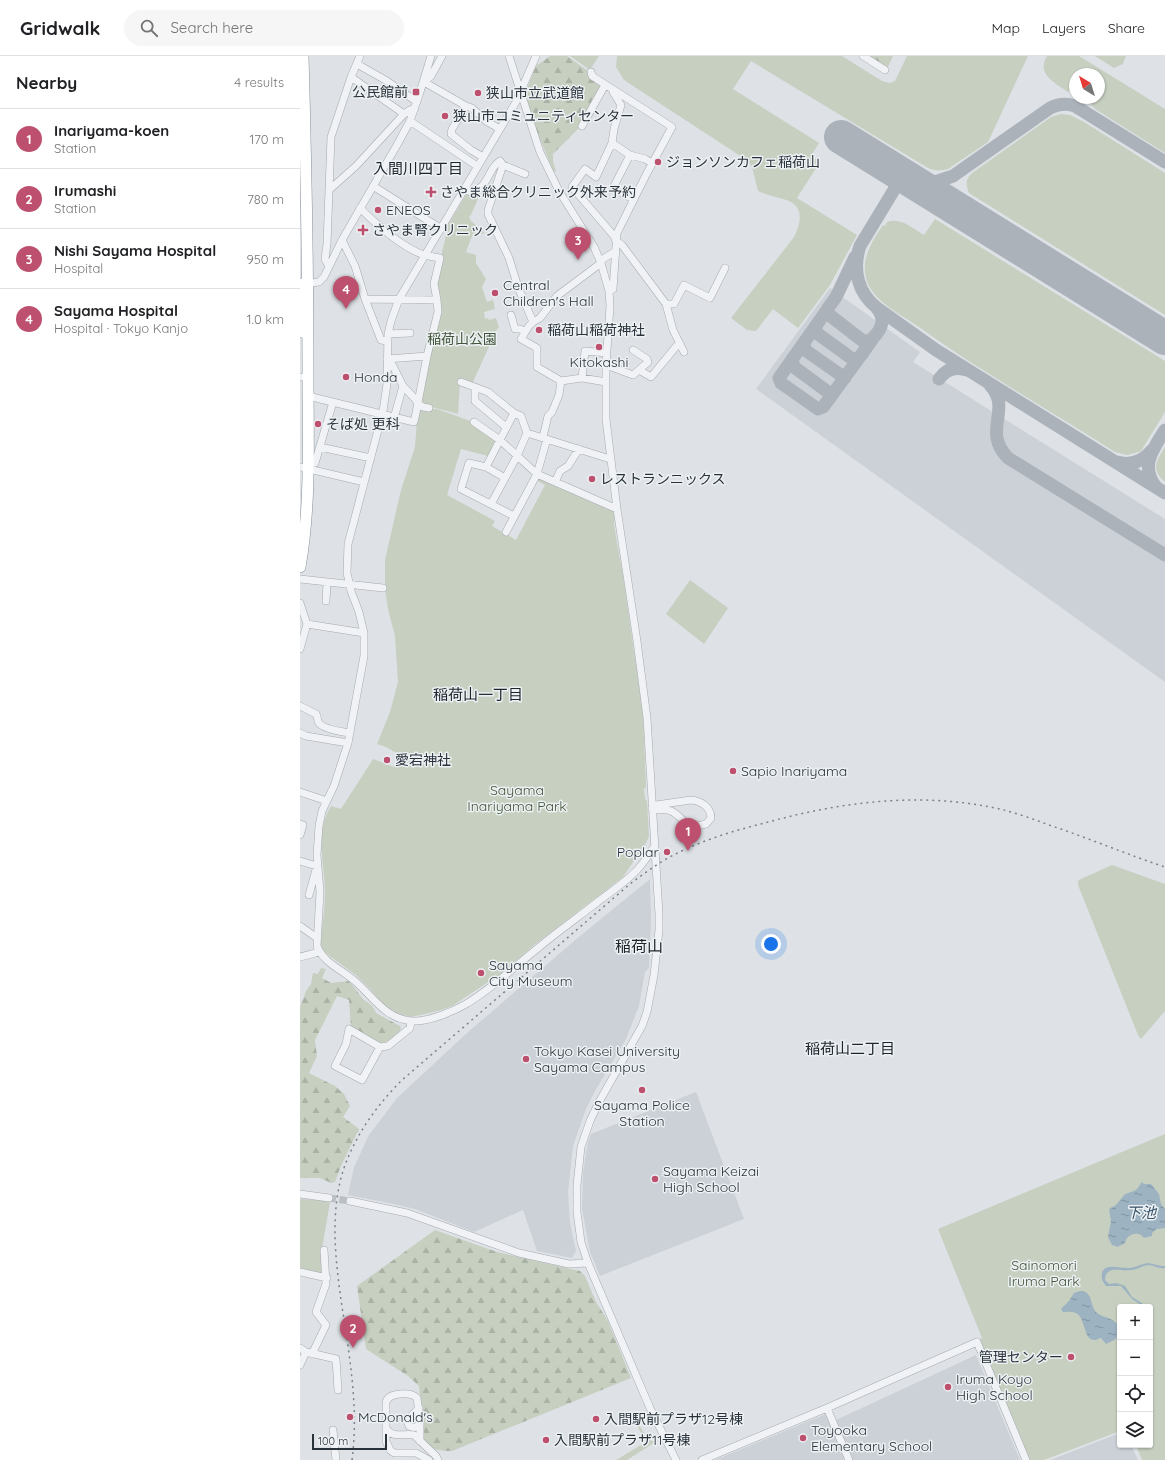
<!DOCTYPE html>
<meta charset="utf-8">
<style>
:root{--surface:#fff;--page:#f6f6f6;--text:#202124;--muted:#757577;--line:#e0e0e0;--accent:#bd506e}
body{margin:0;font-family:Quicksand,"Noto Sans JP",sans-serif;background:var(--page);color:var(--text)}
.controls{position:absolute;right:12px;bottom:12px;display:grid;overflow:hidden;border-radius:4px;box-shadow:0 1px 3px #0004}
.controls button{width:36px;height:36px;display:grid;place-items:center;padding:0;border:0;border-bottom:1px solid var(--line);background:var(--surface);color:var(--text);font:20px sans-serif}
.compass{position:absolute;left:769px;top:12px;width:36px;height:36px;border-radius:50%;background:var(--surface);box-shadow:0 1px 3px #0004;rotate:322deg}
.scale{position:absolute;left:12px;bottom:10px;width:75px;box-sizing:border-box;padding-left:4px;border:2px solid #29323b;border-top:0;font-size:11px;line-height:14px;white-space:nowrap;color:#29323b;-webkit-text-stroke:3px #edf1f4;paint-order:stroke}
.you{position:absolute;left:471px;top:888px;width:14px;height:14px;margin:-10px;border:3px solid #fff;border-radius:50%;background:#1a73e8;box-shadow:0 0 0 6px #1a73e833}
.badge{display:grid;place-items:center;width:26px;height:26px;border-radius:50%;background:var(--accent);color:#fff;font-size:13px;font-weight:700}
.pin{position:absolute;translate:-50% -33px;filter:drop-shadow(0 1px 2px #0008)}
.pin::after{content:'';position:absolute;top:21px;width:14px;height:12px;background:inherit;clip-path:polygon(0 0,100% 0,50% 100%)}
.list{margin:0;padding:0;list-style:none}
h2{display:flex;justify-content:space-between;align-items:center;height:52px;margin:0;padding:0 16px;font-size:17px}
h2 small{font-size:13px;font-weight:400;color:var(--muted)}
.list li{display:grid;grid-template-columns:26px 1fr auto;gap:12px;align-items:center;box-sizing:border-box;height:60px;padding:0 16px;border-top:1px solid var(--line)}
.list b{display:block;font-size:15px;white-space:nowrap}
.list p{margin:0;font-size:13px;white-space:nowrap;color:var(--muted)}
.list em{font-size:13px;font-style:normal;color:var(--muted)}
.icon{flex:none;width:22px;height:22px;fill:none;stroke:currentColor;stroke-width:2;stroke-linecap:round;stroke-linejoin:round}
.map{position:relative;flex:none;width:865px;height:1404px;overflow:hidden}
header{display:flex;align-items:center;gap:24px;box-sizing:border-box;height:56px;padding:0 20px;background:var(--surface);border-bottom:1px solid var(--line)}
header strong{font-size:19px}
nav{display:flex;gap:22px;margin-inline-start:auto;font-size:14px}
.search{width:280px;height:36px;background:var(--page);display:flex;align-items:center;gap:10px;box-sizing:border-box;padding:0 14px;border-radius:22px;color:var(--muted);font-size:15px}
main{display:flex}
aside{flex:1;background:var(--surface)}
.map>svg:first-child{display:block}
.built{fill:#ccd1d7}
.green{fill:#c6cfc0}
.forest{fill:url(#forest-firs)}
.water{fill:url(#water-ripples)}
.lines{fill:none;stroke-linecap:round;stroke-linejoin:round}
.taxiway{stroke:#acb2ba;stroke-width:13}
.runway{stroke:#acb2ba;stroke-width:34}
.minor-tunnel{stroke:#babfc4;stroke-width:7;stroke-dasharray:7 3.5;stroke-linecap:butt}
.minor-casing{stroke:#a4aaaf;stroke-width:8}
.highway-casing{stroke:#87919b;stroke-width:12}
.minor{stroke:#f0f2f5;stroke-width:7}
.highway{stroke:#fff;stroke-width:11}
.rail{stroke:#79838d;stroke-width:1.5;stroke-dasharray:2 4;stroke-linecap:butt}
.poi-dot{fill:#bd506e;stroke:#edf1f4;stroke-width:1.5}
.labels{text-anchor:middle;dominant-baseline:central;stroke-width:3;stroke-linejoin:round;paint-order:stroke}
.poi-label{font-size:14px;fill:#29323b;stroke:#edf1f4;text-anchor:start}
.park-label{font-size:14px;fill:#415538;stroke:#edf1f4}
.neighbourhood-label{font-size:15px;fill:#1b232b;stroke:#edf1f4}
.water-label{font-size:15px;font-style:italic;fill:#38546a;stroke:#edf1f4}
.quarter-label{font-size:16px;fill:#1b232b;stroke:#edf1f4}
</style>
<header>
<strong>Gridwalk</strong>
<div class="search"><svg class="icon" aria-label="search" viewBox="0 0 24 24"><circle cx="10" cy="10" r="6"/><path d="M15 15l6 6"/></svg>Search here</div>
<nav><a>Map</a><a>Layers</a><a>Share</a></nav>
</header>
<main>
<aside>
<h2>Nearby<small>4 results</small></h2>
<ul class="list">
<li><span class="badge">1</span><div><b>Inariyama-koen</b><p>Station</p></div><em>170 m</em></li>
<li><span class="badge">2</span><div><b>Irumashi</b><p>Station</p></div><em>780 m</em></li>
<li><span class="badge">3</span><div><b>Nishi Sayama Hospital</b><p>Hospital</p></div><em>950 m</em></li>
<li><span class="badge">4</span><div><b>Sayama Hospital</b><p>Hospital · Tokyo Kanjo</p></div><em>1.0 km</em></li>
</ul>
</aside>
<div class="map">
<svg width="865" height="1404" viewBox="0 0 865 1404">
<defs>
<pattern id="forest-firs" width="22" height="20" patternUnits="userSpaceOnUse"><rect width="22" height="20" fill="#c6cfc0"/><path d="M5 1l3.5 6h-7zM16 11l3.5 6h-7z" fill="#aab2a6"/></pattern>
<pattern id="water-ripples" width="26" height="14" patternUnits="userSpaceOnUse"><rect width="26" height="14" fill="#9db3c2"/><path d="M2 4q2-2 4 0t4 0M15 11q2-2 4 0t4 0" fill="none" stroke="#80929f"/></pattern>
</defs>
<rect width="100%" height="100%" fill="#dee2e6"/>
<!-- built -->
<path class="built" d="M 530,232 L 620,296 L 613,306 L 865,463 L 865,626 L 456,333 Z
M 350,823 L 351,864 L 349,912 L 345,916 L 339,950 L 326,983 L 295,1035 L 286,1053 L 273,1090 L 268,1136 L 270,1167 L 276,1195 L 272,1202 L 237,1195 L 223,1154 L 174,1176 L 115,1153 L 89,1147 L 48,1139 L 54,1111 L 69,1079 L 97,1042 L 167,977 L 280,880 Z
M 396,1036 L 444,1163 L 300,1220 L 290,1196 L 282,1153 L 283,1117 L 288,1086 L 291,1078 Z
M 676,1299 L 720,1404 L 552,1404 L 536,1364 Z
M 526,1358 L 548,1404 L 415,1404 Z
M 820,1377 L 820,1389 L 831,1389 L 838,1404 L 750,1404 Z"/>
<!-- green -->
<path class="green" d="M 270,0 L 299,0 L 290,14 Z
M 317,0 L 542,0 L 582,25 L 590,27 L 595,25 L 607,0 L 728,0 L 688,86 L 648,113 C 641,115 635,115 628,112 L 451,5 L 433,33 L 519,87 L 511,100 L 520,106 L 497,142 L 557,179 L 530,229 L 498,272 L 473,253 L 456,275 L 447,274 L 431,262 L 494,181 C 500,169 505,152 489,145 C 479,141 468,140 458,135 L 452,111 L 448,105 L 324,24 L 316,11 Z
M 747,0 L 779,0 L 865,53 L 865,97 L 795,53 L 791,48 L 789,42 L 799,42 L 799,18 L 775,18 L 775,31 L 768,36 C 755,27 736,18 747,0 Z
M 795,0 L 826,0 L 823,8 L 814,12 Z
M 761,58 L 770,59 L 784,66 L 865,117 L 865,259 L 669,137 C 666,128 665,124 672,117 L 751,61 Z
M 182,133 L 171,159 L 169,161 L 171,165 L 185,177 L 172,180 L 166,196 L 176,199 L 176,207 L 186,223 L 182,231 L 187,246 L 193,244 L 195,253 L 184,256 L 185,263 L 188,262 L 189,264 L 196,262 L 199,272 L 197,273 L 172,328 L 160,326 L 158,358 C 145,354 131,352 118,346 L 139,260 L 135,226 L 147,175 L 145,174 L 167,137 L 172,140 Z
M 635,163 L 865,305 L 865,356 L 841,395 L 835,397 L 827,399 L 815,396 C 749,354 680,315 616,269 C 600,258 577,247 568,228 C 559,205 571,187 583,169 L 585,170 L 587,166 C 601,161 612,172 624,179 Z
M 118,349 L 127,353 L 137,353 L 162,362 L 170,365 L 195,383 L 196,386 L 188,400 L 161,393 L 147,439 L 195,465 L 192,470 L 216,484 L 245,429 L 236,424 L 240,421 L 312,454 L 315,458 L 314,468 L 316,481 L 323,520 L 343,657 L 346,731 L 344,733 L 345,743 L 347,745 L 349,780 L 346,787 L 323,821 L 234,889 L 199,919 L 152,950 L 138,955 L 111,961 L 97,957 L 86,951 L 69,932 L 56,919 L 24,896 L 21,891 L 21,885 C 22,869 25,854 25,838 C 25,808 14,777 31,750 L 41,753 L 73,703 L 94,711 L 98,698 L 86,691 L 77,688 L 90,656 L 98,626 L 95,580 L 88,553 L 85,534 L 85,504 L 101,434 L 115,391 Z
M 865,391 L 865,426 C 851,414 856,405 865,391 Z
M 390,524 L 428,552 L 404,588 L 366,558 Z
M 812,809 L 865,828 L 865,955 L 841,983 L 838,979 L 778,829 L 778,825 L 781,823 Z
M 865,1078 L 865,1404 L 842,1404 L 836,1389 L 850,1389 L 850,1251 L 820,1251 L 820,1375 L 744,1404 L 727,1404 L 677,1285 L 682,1282 L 638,1173 Z
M 0,1143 L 18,1144 L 30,1146 L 22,1193 L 23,1219 L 0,1215 Z"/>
<!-- forest -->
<path class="forest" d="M 250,0 L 267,0 L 288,15 L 302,29 L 281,70 L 253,98 L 253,106 L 256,115 L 254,116 L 237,76 L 225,37 L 236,10 Z
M 566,0 L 593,0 L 587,13 Z
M 21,912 L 26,913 L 22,922 L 31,927 L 48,925 C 55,931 58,937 63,943 C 68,947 74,950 76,957 L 100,970 L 101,972 C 98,982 87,987 78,987 L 61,976 L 51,972 L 49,944 L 37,940 L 15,984 L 17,1000 L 9,1017 L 35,1030 L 44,1038 L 50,1050 L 43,1061 L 59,1073 L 41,1110 L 35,1126 L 31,1127 L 20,1122 L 0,1122 L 0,951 L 6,935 L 11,928 L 13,917 L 18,918 Z
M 135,1174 L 197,1196 L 280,1215 L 285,1220 L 296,1246 L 308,1265 L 331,1322 L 152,1395 C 140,1395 132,1394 123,1385 L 119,1330 L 108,1320 L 66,1293 L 57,1230 Z
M 331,1356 L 347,1382 L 352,1385 L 357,1385 L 327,1404 L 316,1404 L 341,1389 L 346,1388 Z"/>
<!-- water -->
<path class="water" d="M 842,1126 L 844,1128 L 851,1128 L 859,1138 L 861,1148 L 865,1153 L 865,1172 L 857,1173 L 852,1177 L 852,1180 L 844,1182 C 840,1176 832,1177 827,1182 C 826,1183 826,1186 824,1188 C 822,1189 820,1189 818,1191 L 812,1189 L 808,1181 L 811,1165 L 809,1153 L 816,1149 L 825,1138 L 834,1135 L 837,1133 Z
M 848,1207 L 862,1210 L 865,1210 L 865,1212 C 859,1213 855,1210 849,1209 C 843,1209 837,1214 831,1214 C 821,1216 806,1208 805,1224 L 809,1228 L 816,1227 L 825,1230 L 832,1241 L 842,1247 L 844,1251 L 832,1243 L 821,1230 L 806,1230 L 802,1224 C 799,1204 819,1213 830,1212 C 836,1211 842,1208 848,1207 Z
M 780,1235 C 794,1236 789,1248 796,1256 C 800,1261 810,1260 817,1268 L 820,1268 C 820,1282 817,1283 806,1288 L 801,1282 C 799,1282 797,1284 795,1284 C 783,1285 786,1262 776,1257 C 772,1255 767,1256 763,1256 L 761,1253 L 769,1245 L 774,1237 Z"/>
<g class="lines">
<!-- taxiway -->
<path class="taxiway" d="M 603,119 L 560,190 C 552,214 558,237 577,252 L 636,294 L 865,437
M 617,128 L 632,127 L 653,120 L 750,52 C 758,48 766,47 775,50 L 865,106
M 555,201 L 536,241 L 528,252 L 528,258 L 563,285 C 572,287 582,273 582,265 C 582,260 580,256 577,252
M 527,254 L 479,322 L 481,327 L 518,353 L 523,351 L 532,339
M 516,270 L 516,275 L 518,278 L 551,302 C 557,304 560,301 563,297
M 504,287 L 505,294 L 545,322
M 492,303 L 494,311 L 532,339 L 572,284
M 639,323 C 646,313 655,310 666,314
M 690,329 C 713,354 681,374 708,402 L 865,499
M 817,406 C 831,410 843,405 852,394
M 857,432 C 839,411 853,393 865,374"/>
<!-- runway -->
<path class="runway" d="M 541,81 L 865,282"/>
<!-- minor-tunnel -->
<path class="minor-tunnel" d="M 29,1142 L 50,1145"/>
<!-- minor casing -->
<g class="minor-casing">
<path id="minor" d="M 142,0 L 131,20 L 124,26 L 166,50 L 152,73 L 151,78 L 171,94 L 183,101
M 209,0 L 240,96 L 259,135 L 294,191 L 301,207 L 309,235 L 310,250 L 306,309 L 306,363 L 317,453 L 337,585 L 347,662 L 359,858 L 359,874 L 354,919 L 347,956 L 342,970 L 299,1046 L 290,1065 L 281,1091 L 277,1129 L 277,1156 L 281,1186 L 288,1207 L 350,1352 L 376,1404
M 236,0 L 216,46 L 99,243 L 91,265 L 88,278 L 87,328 L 83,355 L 48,488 L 47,517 L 51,535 L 59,556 L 64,577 L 64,600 L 48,687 L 34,730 L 22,755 L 19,770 L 17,799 L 20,836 L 17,890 C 23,907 43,914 56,926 C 74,942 86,963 112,965 C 128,966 152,956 166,948 C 193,932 214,911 238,892 C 258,875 280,860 300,844 C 312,835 324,827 334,817 C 342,810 348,800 354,791
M 563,0 L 585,14
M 57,8 L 87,25 L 117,46
M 291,16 L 292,20 L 372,71 L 346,119 L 317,177 L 313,233 L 309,235
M 51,21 L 104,58
M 166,50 L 172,52 L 186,65 L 200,73
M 110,65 L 177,110
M 282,70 L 305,29
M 312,87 L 314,73 L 321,49 L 313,36
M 330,99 L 313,132 L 333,143
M 352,107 L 345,103 L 330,99 L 312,87 L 296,121 L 285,113 L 272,131 L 314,180 L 316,185 L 322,189 L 366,248 L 373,274 L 384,296
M 203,109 L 225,118
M 73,130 L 140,172
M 164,133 L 171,136 C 190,131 187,113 200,105 L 203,109 L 188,154 L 188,158 L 209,202 L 218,231 L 233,266
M 29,134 L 56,110 L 104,58 L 110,54 L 115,52
M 42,184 L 55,210 L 65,243 L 81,284 L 87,285
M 300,205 L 314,196
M 29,211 L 25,203 L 27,188 L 31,81 L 51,21 L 60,0
M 5,228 L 19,226 L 24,221 L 42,184 L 97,89 L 110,65 L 120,36 L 131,0
M 65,243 L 137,244
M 366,248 L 374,248 L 384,229 L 410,242 L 425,212
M 211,259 L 215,273 L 220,273 L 225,275
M 285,274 L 309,274
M 88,278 L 110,277
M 87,303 L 92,308 L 103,330 L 117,345
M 87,303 L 127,300
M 306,309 L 333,319 L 348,306 L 347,303 L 333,294
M 339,314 L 351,321 L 379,287
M 0,321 L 1,321
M 282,322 L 285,295 L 307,297
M 261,325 L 282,322 L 306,326
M 161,326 L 188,336 L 214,357 L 221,360 L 227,377 L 217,400 L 191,448
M 175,331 L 175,345 L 206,371
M 8,340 L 114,366 L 115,362 L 127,300 L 138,256 L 137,244 L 134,228 L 140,202 C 134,201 129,200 124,199 C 101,191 77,169 60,152
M 117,347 L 123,351 L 129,352
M 94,362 L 103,330
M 174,366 L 200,384 L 237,418 L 317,453
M 227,377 L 310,403
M 243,381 L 248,360 L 252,356 L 259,339 L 261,325 L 237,311 L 237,292 L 221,283 L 229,270 L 233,266 L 240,262 L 257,240 L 301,207
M 20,391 L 71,402
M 15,407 L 33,346
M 0,411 L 64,426
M 186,411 L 214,357
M 205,422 L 186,411 L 169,407 L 161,433 L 214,460
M 255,426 L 260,415 L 268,410 L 279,393
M 206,476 L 237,418 L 247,383
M 0,523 L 83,532
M 26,545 L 27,527
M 0,547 L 7,568 L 0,593
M 7,568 L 64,577
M 0,650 L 16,658 C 18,661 17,665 19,667 C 23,673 43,676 50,677
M 0,677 L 6,680 L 48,687
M 0,736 L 27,745
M 391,744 C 401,745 411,751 411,762 L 406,768 L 393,771 C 384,768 380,759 371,755 C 365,752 358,756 352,752 L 356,749 Z
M 0,768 L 3,769 L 0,779
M 0,805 L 17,810 L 9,839
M 0,870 L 17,882
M 0,901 L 19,896
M 80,991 L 49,973 L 46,988 L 35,1010 L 62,1024 L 80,991 L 88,990 L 110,972 L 111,965
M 0,1138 L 29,1142
M 50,1145 L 107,1157 L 219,1197 L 269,1208 L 288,1207
M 0,1216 L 27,1222
M 0,1292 L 6,1296 L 36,1303 L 38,1334
M 12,1298 L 26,1269 L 16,1256 L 26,1228 L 24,1194
M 0,1309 L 6,1296
M 119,1352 L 110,1361 L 107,1365 L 109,1370 C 115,1373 118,1371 120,1366
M 527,1352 L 549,1404
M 86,1372 C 92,1383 105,1377 114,1379 L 136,1400 L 138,1404
M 33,1374 L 36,1404
M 120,1385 L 120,1366 L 117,1342 C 111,1336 89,1336 86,1346 L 86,1385 L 90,1394 L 94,1397 L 116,1397 L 129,1404
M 402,1404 L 527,1352 L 677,1286 L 726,1404"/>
</g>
<!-- highway casing -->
<g class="highway-casing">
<path id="highway" d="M 1,228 L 1,276
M 0,511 C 11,448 8,384 8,321 C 8,214 6,107 3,0"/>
</g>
<!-- minor -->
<use href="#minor" class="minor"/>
<!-- highway -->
<use href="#highway" class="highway"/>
<!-- rail -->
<path class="rail" d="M 52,1404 C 59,1351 49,1297 41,1244 C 35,1200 30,1154 44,1112 C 56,1078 77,1049 102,1024 L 330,828 C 342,819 354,810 368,802 C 397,786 429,776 461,768 C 539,746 619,735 700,753 C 716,757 733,763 749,769 C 788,782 826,798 865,811"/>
</g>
<!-- markers -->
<g class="poi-dot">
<rect x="112" y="32" width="8" height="8" rx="2"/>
<circle cx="178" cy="37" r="4"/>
<circle cx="145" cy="60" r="4"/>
<circle cx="358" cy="106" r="4"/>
<path d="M129 130h4v4h4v4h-4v4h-4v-4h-4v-4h4z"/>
<circle cx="78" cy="154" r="4"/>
<path d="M61 168h4v4h4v4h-4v4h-4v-4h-4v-4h4z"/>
<circle cx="195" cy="237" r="4"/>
<circle cx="239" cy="274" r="4"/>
<circle cx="299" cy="291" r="4"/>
<circle cx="46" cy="321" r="4"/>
<circle cx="18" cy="368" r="4"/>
<circle cx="292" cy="423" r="4"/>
<circle cx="87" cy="704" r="4"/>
<circle cx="433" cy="715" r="4"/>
<circle cx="367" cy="796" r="4"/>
<circle cx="181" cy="917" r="4"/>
<circle cx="226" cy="1003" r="4"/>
<circle cx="342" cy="1034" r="4"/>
<circle cx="355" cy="1123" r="4"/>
<circle cx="771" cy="1301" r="4"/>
<circle cx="648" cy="1331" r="4"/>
<circle cx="50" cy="1361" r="4"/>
<circle cx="296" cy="1363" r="4"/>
<circle cx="503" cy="1382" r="4"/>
<circle cx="246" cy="1384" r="4"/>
</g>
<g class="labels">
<!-- poi labels -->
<g class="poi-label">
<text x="108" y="36" text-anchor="end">公民館前</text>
<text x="186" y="37">狭山市立武道館</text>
<text x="153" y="60">狭山市コミュニティセンター</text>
<text x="366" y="106">ジョンソンカフェ稲荷山</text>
<text x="140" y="136">さやま総合クリニック外来予約</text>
<text x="86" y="154">ENEOS</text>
<text x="72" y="174">さやま腎クリニック</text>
<text x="203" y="229">Central<tspan x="203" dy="16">Children's Hall</tspan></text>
<text x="247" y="274">稲荷山稲荷神社</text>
<text x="299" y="306" text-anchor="middle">Kitokashi</text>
<text x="54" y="321">Honda</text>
<text x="26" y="368">そば処 更科</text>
<text x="300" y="423">レストランニックス</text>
<text x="95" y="704">愛宕神社</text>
<text x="441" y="715">Sapio Inariyama</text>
<text x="359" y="796" text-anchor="end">Poplar</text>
<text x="189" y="909">Sayama<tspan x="189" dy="16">City Museum</tspan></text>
<text x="234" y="995">Tokyo Kasei University<tspan x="234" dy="16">Sayama Campus</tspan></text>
<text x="342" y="1049" text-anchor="middle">Sayama Police<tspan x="342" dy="16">Station</tspan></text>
<text x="363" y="1115">Sayama Keizai<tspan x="363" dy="16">High School</tspan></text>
<text x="763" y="1301" text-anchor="end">管理センター</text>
<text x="656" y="1323">Iruma Koyo<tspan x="656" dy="16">High School</tspan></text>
<text x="58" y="1361">McDonald's</text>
<text x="304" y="1363">入間駅前プラザ12号棟</text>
<text x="511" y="1374">Toyooka<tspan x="511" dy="16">Elementary School</tspan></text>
<text x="254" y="1384">入間駅前プラザ11号棟</text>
</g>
<!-- park labels -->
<g class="park-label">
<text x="162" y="283">稲荷山公園</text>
<text x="217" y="734">Sayama<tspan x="217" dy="16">Inariyama Park</tspan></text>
<text x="744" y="1209">Sainomori<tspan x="744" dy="16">Iruma Park</tspan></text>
</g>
<!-- neighbourhood labels -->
<g class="neighbourhood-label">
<text x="118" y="112">入間川四丁目</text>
<text x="178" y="638">稲荷山一丁目</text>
<text x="550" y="992">稲荷山二丁目</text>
</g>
<!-- water labels -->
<g class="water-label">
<text x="841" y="1156">下池</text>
</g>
<!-- quarter labels -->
<g class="quarter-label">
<text x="339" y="890">稲荷山</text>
</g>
</g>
</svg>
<div class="controls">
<button>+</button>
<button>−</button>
<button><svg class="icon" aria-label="locate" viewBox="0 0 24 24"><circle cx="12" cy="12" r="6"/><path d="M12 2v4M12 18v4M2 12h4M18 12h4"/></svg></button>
<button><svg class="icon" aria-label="layers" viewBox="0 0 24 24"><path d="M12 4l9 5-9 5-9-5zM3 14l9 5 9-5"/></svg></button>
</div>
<svg class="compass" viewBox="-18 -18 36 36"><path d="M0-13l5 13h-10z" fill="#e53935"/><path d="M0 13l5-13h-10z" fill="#757577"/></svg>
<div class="scale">100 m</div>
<div class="you"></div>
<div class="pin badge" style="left:388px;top:795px">1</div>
<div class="pin badge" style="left:53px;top:1292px">2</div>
<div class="pin badge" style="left:278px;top:204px">3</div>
<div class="pin badge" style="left:46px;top:253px">4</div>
</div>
</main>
